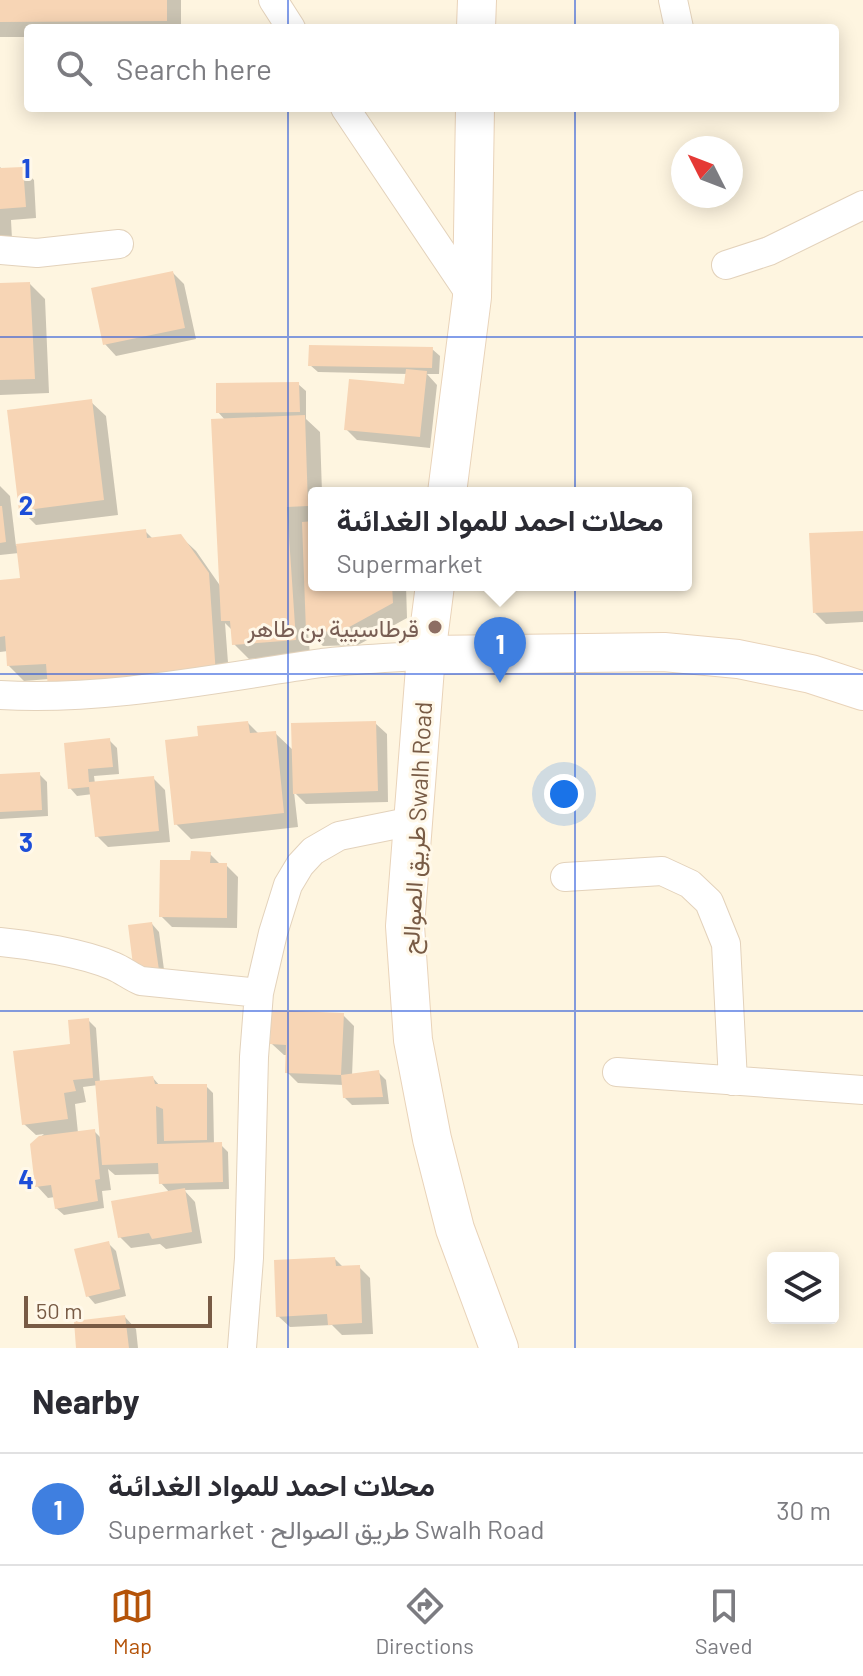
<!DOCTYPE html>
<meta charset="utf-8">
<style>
:root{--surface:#fff;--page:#f2f2f3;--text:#2b2b33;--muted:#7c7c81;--line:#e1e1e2;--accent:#b45309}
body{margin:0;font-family:Barlow,Vazirmatn,sans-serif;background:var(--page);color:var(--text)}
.controls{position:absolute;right:24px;bottom:24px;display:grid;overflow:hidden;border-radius:8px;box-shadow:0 4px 20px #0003}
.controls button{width:72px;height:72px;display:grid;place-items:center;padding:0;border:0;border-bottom:2px solid var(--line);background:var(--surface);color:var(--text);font:40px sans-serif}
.compass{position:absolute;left:671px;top:136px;width:72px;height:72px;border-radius:50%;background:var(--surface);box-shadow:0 4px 20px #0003;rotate:312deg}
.scale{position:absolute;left:24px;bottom:20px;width:188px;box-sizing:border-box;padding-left:8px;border:4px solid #785b45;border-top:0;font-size:22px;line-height:28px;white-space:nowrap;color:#785b45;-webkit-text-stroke:6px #fff8e9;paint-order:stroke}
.you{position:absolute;left:564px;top:794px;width:28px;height:28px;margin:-20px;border:6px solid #fff;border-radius:50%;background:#1a73e8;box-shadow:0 0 0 12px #1a73e833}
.badge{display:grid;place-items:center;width:52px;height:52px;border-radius:50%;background:var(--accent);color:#fff;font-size:26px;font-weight:700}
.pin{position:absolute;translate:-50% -66px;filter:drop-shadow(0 2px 4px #0008)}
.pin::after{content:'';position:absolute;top:42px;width:28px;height:24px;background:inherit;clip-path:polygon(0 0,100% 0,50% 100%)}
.popup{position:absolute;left:308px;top:487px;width:384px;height:104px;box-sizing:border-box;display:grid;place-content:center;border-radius:8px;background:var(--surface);filter:drop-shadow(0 2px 6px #0005);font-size:26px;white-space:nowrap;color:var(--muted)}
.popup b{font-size:30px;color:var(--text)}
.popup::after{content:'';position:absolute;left:50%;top:100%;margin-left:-16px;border:16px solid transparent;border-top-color:var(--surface)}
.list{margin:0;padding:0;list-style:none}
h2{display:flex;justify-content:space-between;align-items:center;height:104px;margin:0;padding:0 32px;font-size:34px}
h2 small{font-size:26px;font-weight:400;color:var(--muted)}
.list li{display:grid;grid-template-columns:52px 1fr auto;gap:24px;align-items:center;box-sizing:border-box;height:112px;padding:0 32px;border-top:2px solid var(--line)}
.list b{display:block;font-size:30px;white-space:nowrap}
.list p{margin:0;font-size:26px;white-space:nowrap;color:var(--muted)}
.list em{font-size:26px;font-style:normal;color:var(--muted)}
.icon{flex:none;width:44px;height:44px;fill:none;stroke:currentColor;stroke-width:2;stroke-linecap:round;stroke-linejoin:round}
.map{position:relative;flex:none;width:863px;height:1348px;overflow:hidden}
.search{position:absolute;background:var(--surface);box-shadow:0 4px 20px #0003;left:24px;right:24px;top:24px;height:88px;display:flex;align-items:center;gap:20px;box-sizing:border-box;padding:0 28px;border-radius:8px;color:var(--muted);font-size:30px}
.sheet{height:216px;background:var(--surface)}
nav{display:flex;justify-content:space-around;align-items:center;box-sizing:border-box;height:112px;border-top:2px solid var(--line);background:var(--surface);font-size:22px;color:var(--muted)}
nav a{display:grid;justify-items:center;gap:4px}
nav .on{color:var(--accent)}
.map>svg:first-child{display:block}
.shadow{fill:#0003;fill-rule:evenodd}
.building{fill:#f7d5b5}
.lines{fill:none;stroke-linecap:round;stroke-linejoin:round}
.street-casing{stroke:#e3d2bb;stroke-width:30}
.secondary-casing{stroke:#e9d3b9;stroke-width:40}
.street{stroke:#fff;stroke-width:28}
.secondary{stroke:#fff;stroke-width:38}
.grid{fill:none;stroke:#1d4ed8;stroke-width:2;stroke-opacity:0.55}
.education-dot{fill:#8d6e63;stroke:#fff8e9;stroke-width:3}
.labels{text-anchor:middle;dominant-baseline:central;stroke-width:6;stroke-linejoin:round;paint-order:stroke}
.education-label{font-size:24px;fill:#785e54;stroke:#fff8e9;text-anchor:end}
.street-label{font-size:24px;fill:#785b45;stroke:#fff8e9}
.grid-label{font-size:26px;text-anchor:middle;font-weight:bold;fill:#1d4ed8;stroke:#fff8e9;stroke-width:6;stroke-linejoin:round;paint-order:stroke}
</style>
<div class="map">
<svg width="863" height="1348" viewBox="0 0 863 1348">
<rect width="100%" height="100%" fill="#fef5e0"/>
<!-- shadow -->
<path class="shadow" d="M 0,0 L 181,0 L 181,28 L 28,28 L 28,37 L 0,37 Z
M 0,167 L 3,170 L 22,169 L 34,180 L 36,218 L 11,220 L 12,239 L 0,240 Z
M 173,273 L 184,284 L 196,339 L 116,356 L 105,344 Z
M 30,284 L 45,299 L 49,393 L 0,395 L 0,285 Z
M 432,349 L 440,356 L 439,374 L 427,374 L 437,385 L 430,448 L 357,440 L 346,429 L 406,386 L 408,374 L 318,372 L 310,365 Z
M 298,384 L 306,391 L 306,419 L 320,432 L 322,493 L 314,493 L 314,585 L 406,585 L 407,618 L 358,645 L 323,646 L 308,632 L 310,655 L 249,659 L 234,644 L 233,631 L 225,623 L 230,689 L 49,679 L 24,681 L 9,666 L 8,651 L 0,652 L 0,582 L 22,580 L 19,553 L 0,555 L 0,486 L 10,496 L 16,546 L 145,531 L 153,539 L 180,536 L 196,551 L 221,587 L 226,421 L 218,412 Z
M 91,402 L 106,416 L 118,515 L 36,525 L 21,510 Z
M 863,533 L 863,622 L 826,624 L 815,613 Z
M 248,723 L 259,734 L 275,733 L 294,751 L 375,723 L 387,734 L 388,802 L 306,804 L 294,792 L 298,827 L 191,839 L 176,824 L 200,738 Z
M 109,740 L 117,748 L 119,774 L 94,776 L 95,784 L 153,778 L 165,790 L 170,842 L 108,847 L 97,836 L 93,794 L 77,796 L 70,788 Z
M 39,774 L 47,782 L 48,816 L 0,819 L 0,776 Z
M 210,854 L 221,865 L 226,865 L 238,877 L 237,928 L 172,927 L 161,916 Z
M 152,924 L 159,932 L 165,977 L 144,980 Z
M 343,1015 L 354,1026 L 352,1076 L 378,1072 L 386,1080 L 389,1104 L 352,1105 L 344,1097 L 344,1085 L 298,1083 L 287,1072 L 287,1055 L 284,1055 L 272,1044 Z
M 88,1020 L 96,1028 L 100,1083 L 153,1078 L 160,1086 L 206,1086 L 213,1093 L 214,1145 L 221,1145 L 228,1152 L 229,1189 L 184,1190 L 195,1202 L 202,1243 L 166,1249 L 160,1244 L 131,1248 L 120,1237 L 170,1193 L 161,1183 L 160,1174 L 115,1175 L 108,1169 L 111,1190 L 102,1191 L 104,1208 L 64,1215 L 56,1208 L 55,1197 L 48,1198 L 37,1186 L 32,1144 L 44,1134 L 36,1135 L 24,1124 L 69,1046 ZM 98,1085 L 102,1139 L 94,1131 L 78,1133 L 75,1104 L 86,1102 L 83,1087 Z
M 108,1243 L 116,1251 L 126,1296 L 95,1304 L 88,1296 Z
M 335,1259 L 343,1267 L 359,1267 L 370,1278 L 373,1334 L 342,1335 L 332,1325 L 290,1327 L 278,1316 Z
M 125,1317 L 136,1329 L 138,1348 L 78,1348 Z"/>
<!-- building -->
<path class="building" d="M 0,0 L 167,0 L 167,21 L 0,22 Z
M 23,167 L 26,207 L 0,209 L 0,168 Z
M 173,271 L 185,328 L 103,345 L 91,288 Z
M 30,282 L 35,379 L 0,380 L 0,283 Z
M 309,345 L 433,347 L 432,368 L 308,366 Z
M 406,369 L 427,371 L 420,437 L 344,430 L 349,379 L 404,384 Z
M 299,382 L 300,412 L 216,413 L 216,383 Z
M 92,399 L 104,500 L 19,511 L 7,410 Z
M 305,415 L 308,506 L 287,507 L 296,640 L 232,645 L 230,621 L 221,621 L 211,419 Z
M 0,506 L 2,506 L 6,542 L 0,543 Z
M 314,521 L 314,585 L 392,585 L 393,603 L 342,631 L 306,632 L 302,522 Z
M 146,529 L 147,538 L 181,534 L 209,573 L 216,675 L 48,688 L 46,664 L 7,666 L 5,636 L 0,637 L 0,580 L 20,578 L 16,544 Z
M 863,531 L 863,611 L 813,613 L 809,533 Z
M 248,721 L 250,733 L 276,731 L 284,813 L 174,825 L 165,740 L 198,736 L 197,726 Z
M 376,721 L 378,791 L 293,794 L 291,723 Z
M 110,738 L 113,767 L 88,769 L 89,782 L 154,776 L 159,831 L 95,837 L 89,787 L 68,789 L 64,743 Z
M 40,772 L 42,810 L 0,812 L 0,774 Z
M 191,851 L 211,852 L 210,863 L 227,863 L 227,918 L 159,917 L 160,860 L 190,860 Z
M 152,922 L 159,970 L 134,973 L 128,925 Z
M 271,1010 L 344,1013 L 341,1075 L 379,1070 L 383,1097 L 343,1098 L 341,1075 L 285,1073 L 286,1045 L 270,1044 Z
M 89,1018 L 93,1078 L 73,1080 L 76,1091 L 64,1093 L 68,1119 L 22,1125 L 13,1051 L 70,1044 L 68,1020 Z
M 153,1076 L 155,1084 L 207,1084 L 207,1140 L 164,1141 L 163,1109 L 156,1106 L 157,1144 L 222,1142 L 223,1182 L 159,1184 L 158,1163 L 102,1165 L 95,1081 Z
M 95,1129 L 100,1179 L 95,1180 L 98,1201 L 55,1209 L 51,1185 L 35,1187 L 30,1144 L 39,1136 Z
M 185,1188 L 192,1232 L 152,1239 L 149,1233 L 118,1238 L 111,1201 Z
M 109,1241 L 120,1289 L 86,1297 L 74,1249 Z
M 335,1257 L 336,1266 L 360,1265 L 362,1323 L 328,1325 L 327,1314 L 276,1317 L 274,1260 Z
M 125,1315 L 129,1348 L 76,1348 L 74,1321 Z"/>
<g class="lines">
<!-- street casing -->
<g class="street-casing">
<path id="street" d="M 273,0 L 291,28
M 673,0 L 679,28
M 345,108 L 472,297
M 0,250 L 37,253 L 119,244
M 726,265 L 769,251 L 863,205
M 0,695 C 108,701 216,678 322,663 C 357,659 392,658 426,655
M 565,877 L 662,871 L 690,884 L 709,902 L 726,944 L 733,1081
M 0,942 C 33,945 83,953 113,966 C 123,970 131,977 141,981 L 259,993
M 617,1072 L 863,1090
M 242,1348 L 249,1258 L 254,1057 L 259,993 L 273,933 L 288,885 L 300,865 L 313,851 L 339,836 L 413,821"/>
</g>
<!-- secondary casing -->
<g class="secondary-casing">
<path id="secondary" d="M 476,28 L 477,0
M 447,493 L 472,297 L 475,108
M 435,585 L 426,655 L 405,926 L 413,1040 L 432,1139 L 455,1229 L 499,1348
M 426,655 L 664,652 L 738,659 L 811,674 L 863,691"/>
</g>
<!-- street -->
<use href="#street" class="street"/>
<!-- secondary -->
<use href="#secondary" class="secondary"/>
</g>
<!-- grid -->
<path class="grid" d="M 288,0 L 288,28M 575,0 L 575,28M 288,108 L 288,1348M 575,108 L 575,1348M 0,337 L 863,337M 0,674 L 863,674M 0,1011 L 863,1011"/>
<!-- markers -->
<circle class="education-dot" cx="435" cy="627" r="8"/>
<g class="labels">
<!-- education labels -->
<g class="education-label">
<text x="419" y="627">قرطاسيية بن طاهر</text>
</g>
<!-- street labels -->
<g class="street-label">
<text transform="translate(416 828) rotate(-87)">طريق الصوالح Swalh Road</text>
</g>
</g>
<g class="grid-label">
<text x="26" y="178">1</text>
<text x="26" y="515">2</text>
<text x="26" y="852">3</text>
<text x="26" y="1189">4</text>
</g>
</svg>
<div class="controls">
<button><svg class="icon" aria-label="layers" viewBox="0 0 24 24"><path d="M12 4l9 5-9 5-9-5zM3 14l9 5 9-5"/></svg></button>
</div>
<svg class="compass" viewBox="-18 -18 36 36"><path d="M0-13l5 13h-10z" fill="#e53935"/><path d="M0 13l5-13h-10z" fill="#7c7c81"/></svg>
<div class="scale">50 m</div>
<div class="you"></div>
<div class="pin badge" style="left:500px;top:683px;background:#3f7fe0">1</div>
<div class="popup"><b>محلات احمد للمواد الغدائىة</b>Supermarket</div>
<div class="search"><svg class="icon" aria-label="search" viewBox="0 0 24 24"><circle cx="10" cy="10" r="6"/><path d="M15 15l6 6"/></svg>Search here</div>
</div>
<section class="sheet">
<h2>Nearby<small></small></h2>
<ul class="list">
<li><span class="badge" style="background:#3f7fe0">1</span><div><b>محلات احمد للمواد الغدائىة</b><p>Supermarket · طريق الصوالح Swalh Road</p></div><em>30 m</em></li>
</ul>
</section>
<nav>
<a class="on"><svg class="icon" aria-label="map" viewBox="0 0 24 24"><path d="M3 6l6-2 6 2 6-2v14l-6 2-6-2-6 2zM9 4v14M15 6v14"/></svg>Map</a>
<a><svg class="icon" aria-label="directions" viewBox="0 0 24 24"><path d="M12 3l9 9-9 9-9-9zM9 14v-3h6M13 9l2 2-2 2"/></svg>Directions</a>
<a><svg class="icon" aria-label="saved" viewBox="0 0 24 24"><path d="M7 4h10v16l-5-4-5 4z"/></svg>Saved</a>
</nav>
